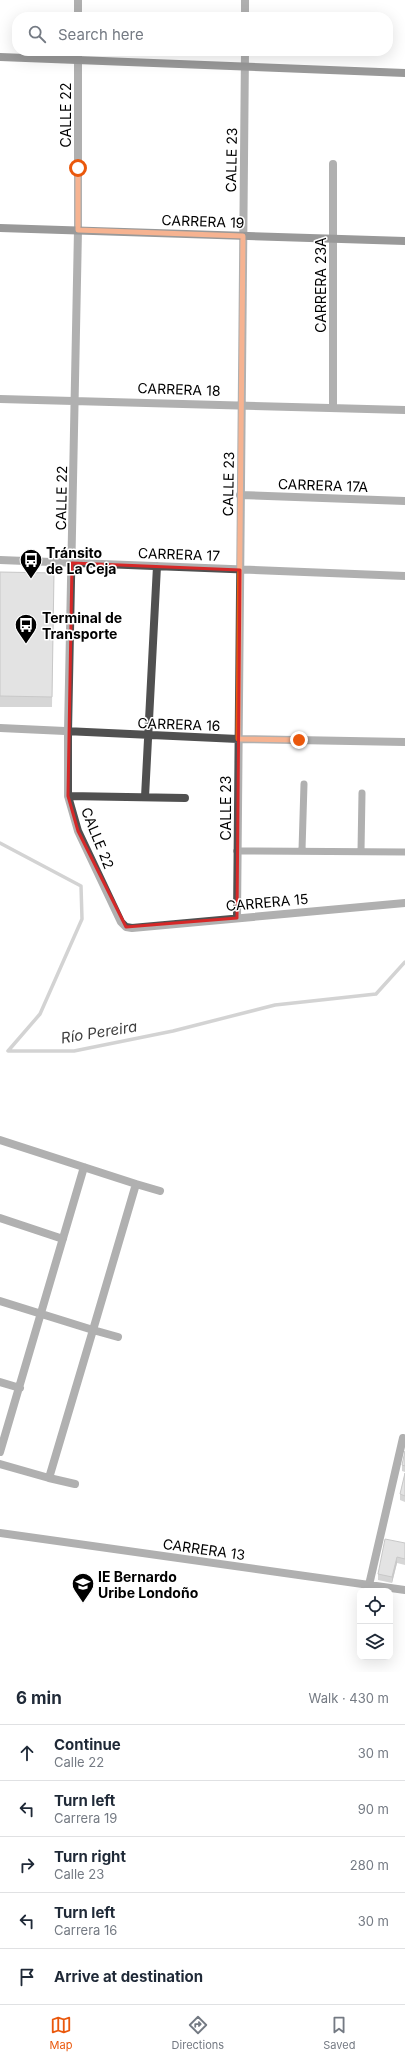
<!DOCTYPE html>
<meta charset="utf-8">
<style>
:root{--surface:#fff;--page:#f6f6f7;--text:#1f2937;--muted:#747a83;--line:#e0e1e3;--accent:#ea580c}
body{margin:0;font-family:Inter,sans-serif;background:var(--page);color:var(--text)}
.controls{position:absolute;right:12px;bottom:12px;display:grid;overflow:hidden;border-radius:8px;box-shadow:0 4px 16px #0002}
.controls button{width:36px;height:36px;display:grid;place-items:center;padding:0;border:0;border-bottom:1px solid var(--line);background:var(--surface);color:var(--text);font:20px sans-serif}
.stop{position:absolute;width:12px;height:12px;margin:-9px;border:3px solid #ea580c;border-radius:50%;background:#fff}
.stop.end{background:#ea580c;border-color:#fff;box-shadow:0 1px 4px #0008}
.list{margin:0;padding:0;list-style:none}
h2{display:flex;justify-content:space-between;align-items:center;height:52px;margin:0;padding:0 16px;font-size:17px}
h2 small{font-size:13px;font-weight:400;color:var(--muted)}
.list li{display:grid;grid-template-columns:26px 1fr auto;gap:12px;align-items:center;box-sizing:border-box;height:56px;padding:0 16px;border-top:1px solid var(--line)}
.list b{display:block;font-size:15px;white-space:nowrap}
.list p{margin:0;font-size:13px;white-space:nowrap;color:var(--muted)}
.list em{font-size:13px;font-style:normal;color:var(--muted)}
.icon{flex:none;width:22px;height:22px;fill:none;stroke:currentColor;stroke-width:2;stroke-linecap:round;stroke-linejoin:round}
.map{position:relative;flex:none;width:405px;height:1672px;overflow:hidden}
.search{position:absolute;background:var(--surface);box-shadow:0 4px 16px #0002;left:12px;right:12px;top:12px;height:44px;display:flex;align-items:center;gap:10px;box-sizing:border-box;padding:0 14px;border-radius:16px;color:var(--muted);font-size:15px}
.sheet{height:332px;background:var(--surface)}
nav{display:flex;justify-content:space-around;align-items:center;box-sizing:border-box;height:56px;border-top:1px solid var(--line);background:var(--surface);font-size:11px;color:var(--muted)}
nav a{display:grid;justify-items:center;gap:2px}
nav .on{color:var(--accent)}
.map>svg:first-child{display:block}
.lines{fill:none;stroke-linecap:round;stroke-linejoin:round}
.stream{stroke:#9e9e9e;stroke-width:3.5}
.pedestrian{stroke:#505050;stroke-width:7}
.minor{stroke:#505050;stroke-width:8}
.secondary{stroke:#1d1d1d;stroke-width:8}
.wall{fill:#a5a5a5}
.shaded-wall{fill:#868686}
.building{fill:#c0c0c0;stroke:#868686}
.route{stroke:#ea580c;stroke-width:5}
.marked{fill:none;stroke:#d62828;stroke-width:3;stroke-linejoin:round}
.labels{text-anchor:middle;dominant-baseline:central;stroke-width:3;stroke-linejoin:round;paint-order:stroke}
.street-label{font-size:14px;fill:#000;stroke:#fff}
.poi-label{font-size:14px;font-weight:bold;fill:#000;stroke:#fff;text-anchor:start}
.water-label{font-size:15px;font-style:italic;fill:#3f3f3f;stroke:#fff}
</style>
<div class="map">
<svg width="405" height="1672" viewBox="0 0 405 1672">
<rect width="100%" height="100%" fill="#fff"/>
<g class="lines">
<!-- stream -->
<path class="stream" d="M 0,843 L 81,886 L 82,919 L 40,1014 L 8,1051 L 74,1051 L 173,1031 L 275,1005 L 376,994 L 405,962"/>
<!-- pedestrian -->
<path class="pedestrian" d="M 302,850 L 304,784
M 237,851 L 405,852
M 361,851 L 362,793"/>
<!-- minor -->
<path class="minor" d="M 78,17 L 78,0
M 245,17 L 245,0
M 78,51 L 78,230 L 68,732 L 68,796 L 78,831 L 121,922 L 126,927 L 132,928 L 405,903
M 333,164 L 333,407
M 0,399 L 405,410
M 240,495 L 405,501
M 0,560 L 405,576
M 0,728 L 238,739 L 405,742
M 68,796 L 185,798
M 145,797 L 157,566
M 237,918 L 245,51
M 0,1140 L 136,1184 L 93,1330 L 0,1301
M 136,1184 L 160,1191
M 0,1218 L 63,1239
M 0,1382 L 20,1388
M 0,1452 L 84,1167
M 0,1464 L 49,1478 L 93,1330 L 118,1337
M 49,1478 L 75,1484
M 0,1533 L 405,1590
M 369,1585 L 403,1438"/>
<!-- secondary -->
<path class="secondary" d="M 0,57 L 405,73
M 0,228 L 405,241"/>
</g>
<!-- wall -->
<path class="wall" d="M 0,572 L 54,573 L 52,707 L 0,707 Z
M 405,1451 L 405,1472 L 402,1471 L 402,1465 Z
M 405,1473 L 405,1502 L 400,1500 L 400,1494 Z
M 405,1543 L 405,1565 L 397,1563 L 392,1583 L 378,1580 L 378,1574 Z"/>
<!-- shaded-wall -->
<path class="shaded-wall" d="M 397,1557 L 397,1563 L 392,1583 L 392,1577 Z"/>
<!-- building -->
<path class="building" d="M 0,572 L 54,573 L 52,697 L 0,696 Z
M 405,1451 L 405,1466 L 402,1465 Z
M 405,1473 L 405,1496 L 400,1494 Z
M 385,1539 L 405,1543 L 405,1559 L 397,1557 L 392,1577 L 378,1574 Z"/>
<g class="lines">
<!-- route -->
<path class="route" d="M 78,168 L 78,230 L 243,236 L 238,739 L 299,740"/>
</g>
<!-- marked area -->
<path d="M0 0H405V1672H0ZM 72,563 L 240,570 L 237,918 L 126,927 L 78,831 L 68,796 Z" fill="#fff" fill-opacity=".55" fill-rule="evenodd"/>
<path class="marked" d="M 72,563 L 240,570 L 237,918 L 126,927 L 78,831 L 68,796 Z"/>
<!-- icons -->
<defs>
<g id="bus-pin" transform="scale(1.15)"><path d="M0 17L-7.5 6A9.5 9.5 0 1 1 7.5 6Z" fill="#000" stroke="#fff"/><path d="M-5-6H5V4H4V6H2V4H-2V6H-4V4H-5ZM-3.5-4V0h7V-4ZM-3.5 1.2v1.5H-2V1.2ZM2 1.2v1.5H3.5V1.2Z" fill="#fff"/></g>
<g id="school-pin" transform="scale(1.15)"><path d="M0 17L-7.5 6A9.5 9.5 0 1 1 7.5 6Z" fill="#000" stroke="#fff"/><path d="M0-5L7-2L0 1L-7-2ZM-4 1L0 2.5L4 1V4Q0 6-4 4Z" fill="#fff"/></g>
</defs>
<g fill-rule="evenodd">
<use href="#bus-pin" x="31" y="560"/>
<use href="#bus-pin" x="26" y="625"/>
<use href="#school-pin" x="83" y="1584"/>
</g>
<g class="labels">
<!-- street labels -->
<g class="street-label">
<text transform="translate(65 115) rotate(-90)">CALLE 22</text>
<text transform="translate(231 160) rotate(-89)">CALLE 23</text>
<text transform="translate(203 221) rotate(2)">CARRERA 19</text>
<text transform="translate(320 285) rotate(-90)">CARRERA 23A</text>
<text transform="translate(179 389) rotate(2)">CARRERA 18</text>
<text transform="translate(228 484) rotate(-89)">CALLE 23</text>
<text transform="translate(323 485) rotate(2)">CARRERA 17A</text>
<text transform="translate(61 498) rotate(-89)">CALLE 22</text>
<text transform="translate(179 554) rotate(2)">CARRERA 17</text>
<text transform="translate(179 724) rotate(2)">CARRERA 16</text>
<text transform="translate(225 808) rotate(-90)">CALLE 23</text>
<text transform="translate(98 838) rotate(68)">CALLE 22</text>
<text transform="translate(267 902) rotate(-5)">CARRERA 15</text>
<text transform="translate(204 1549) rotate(8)">CARRERA 13</text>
</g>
<!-- poi labels -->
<g class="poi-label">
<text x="46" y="552">Tránsito<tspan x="46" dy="16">de La Ceja</tspan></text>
<text x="42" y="617">Terminal de<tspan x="42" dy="16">Transporte</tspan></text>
<text x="98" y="1576">IE Bernardo<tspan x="98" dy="16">Uribe Londoño</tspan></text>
</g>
<!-- water labels -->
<g class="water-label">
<text transform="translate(99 1032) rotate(-9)">Río Pereira</text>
</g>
</g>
</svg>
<div class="controls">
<button><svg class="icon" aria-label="locate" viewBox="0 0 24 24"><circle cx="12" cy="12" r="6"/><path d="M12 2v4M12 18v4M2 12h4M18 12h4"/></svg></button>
<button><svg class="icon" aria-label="layers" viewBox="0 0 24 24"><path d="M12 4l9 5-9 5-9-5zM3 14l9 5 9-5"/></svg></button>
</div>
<div class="stop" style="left:78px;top:168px"></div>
<div class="stop end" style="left:299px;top:740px"></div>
<div class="search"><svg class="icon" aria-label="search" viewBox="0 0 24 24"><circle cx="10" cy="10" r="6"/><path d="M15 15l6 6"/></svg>Search here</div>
</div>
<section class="sheet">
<h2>6 min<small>Walk · 430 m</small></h2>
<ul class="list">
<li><svg class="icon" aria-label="ahead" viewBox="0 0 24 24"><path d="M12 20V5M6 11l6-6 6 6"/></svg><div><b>Continue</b><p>Calle 22</p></div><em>30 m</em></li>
<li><svg class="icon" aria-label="left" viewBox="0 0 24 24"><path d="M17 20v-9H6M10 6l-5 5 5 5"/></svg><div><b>Turn left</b><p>Carrera 19</p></div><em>90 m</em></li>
<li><svg class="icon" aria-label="right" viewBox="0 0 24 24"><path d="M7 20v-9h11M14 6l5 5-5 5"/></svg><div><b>Turn right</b><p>Calle 23</p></div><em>280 m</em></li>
<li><svg class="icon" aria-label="left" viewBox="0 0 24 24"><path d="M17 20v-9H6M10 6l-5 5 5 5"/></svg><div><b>Turn left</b><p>Carrera 16</p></div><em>30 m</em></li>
<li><svg class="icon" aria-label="arrive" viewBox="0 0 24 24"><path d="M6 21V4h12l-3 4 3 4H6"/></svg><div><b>Arrive at destination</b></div></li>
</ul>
</section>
<nav>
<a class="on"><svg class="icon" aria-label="map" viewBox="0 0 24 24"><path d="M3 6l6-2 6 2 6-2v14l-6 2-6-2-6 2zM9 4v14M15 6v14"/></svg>Map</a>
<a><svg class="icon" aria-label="directions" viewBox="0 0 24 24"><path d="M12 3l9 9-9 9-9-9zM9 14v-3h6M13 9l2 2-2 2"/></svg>Directions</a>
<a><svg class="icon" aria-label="saved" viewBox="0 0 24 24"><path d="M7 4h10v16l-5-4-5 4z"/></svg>Saved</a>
</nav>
